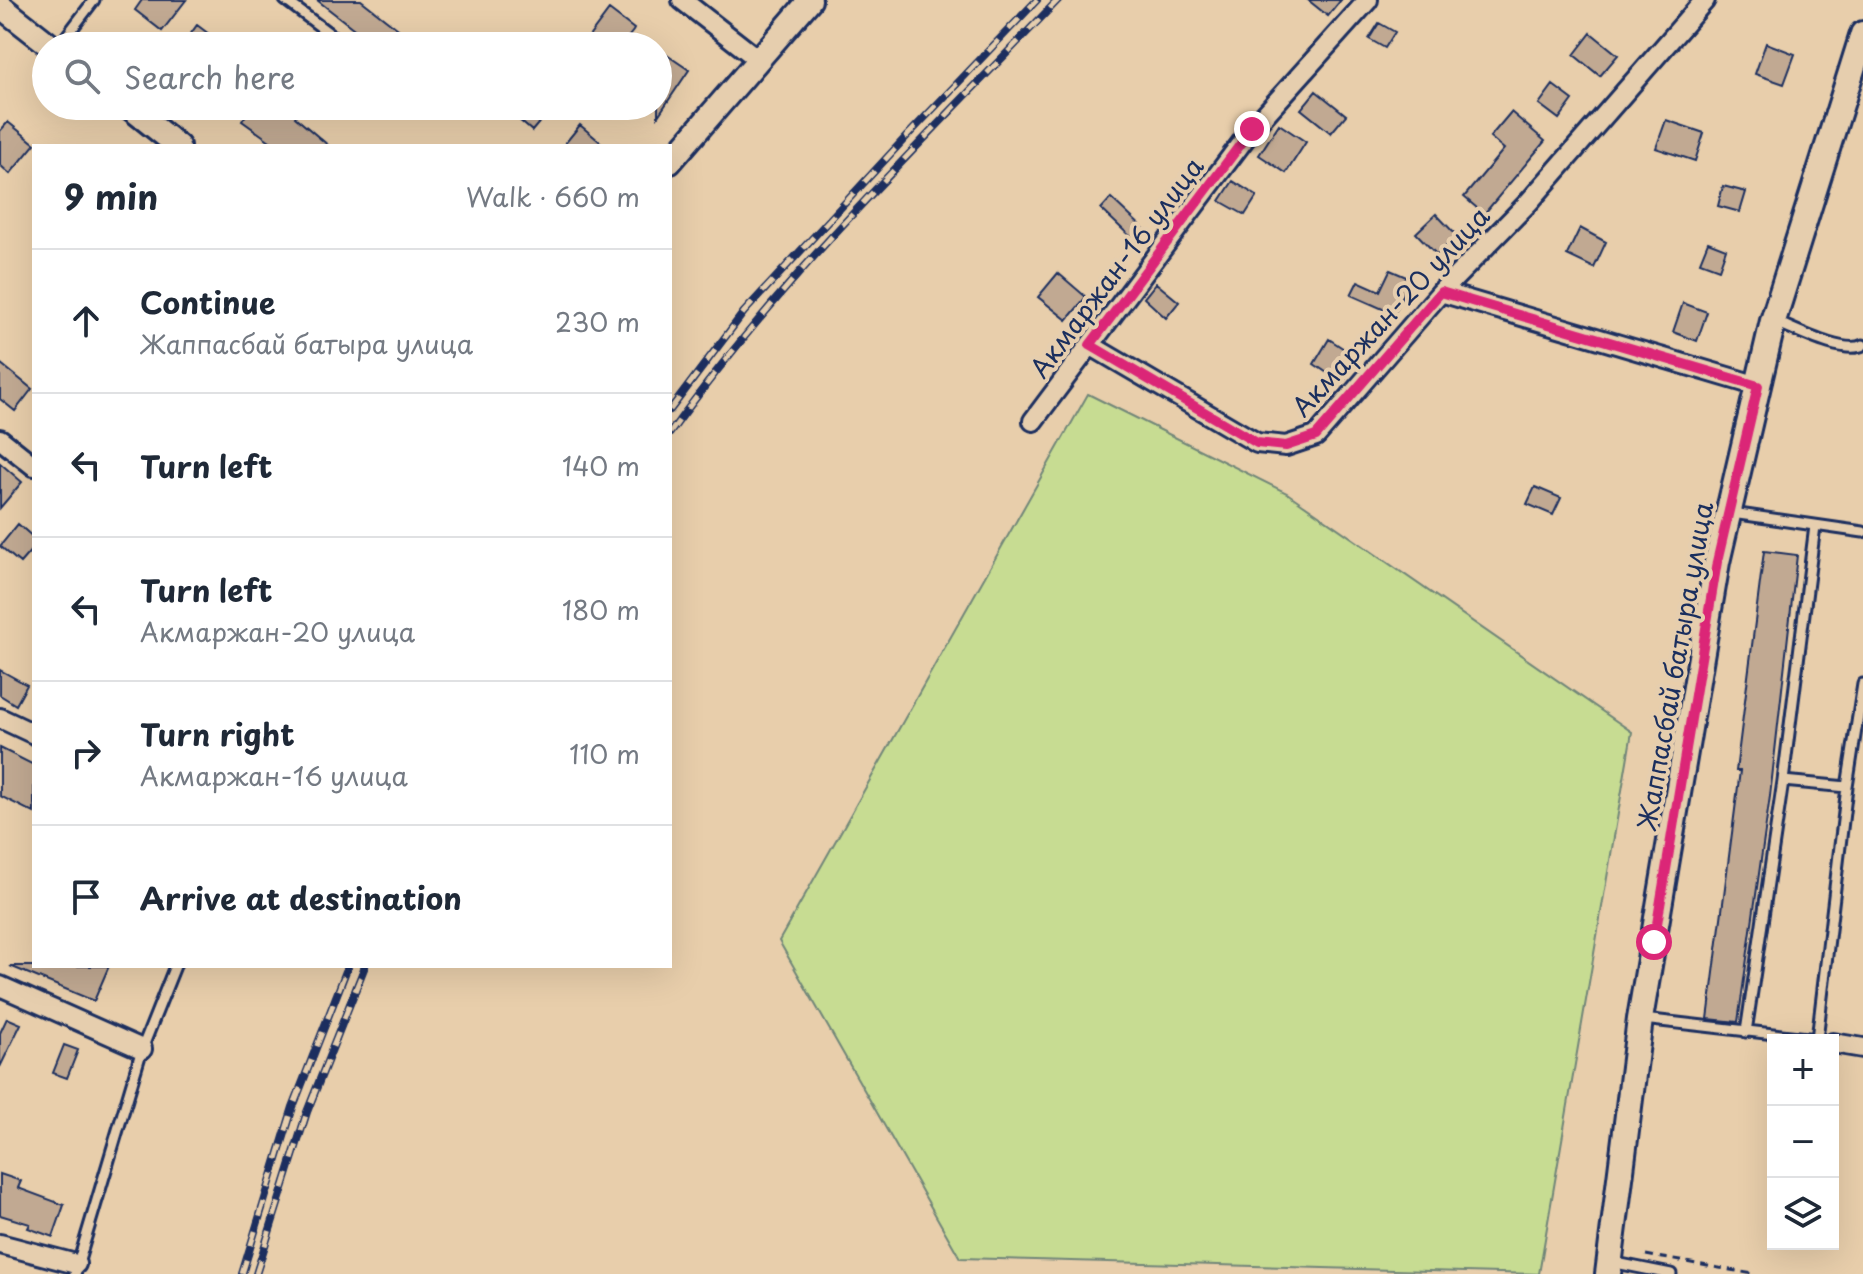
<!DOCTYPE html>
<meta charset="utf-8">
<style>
:root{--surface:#fff;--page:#f2f2f3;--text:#1f2937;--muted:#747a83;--line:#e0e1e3}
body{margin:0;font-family:"Playpen Sans",sans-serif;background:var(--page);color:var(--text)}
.controls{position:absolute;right:24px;bottom:24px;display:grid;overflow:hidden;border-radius:0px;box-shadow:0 8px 32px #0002}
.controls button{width:72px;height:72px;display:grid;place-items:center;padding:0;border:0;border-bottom:2px solid var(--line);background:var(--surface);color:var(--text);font:40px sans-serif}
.stop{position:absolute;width:24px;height:24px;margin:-18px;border:6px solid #db2777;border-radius:50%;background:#fff}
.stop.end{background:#db2777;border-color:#fff;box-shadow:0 2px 8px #0008}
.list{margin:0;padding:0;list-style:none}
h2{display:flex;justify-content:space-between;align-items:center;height:104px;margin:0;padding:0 32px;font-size:34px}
h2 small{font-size:26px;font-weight:400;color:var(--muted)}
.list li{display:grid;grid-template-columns:52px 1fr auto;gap:24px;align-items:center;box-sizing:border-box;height:144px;padding:0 32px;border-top:2px solid var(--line)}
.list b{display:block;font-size:30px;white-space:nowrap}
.list p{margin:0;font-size:26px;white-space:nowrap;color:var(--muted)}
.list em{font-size:26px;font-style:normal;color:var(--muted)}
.icon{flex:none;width:44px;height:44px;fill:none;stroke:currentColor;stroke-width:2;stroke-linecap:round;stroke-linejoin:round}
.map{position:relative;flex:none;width:1863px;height:1274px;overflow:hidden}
.search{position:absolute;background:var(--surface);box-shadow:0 8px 32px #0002;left:32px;top:32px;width:640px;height:88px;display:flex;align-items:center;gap:20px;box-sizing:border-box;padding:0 28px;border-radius:44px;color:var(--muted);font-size:30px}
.panel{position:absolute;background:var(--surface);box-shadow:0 8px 32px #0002;left:32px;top:144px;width:640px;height:824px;border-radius:0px}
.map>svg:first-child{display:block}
.green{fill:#c7dc92;stroke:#718678;stroke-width:2}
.building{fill:#c1a992;stroke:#1b2f5e;stroke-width:2}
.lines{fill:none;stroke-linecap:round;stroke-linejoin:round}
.service-casing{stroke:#1b2f5e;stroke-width:15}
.minor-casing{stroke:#1b2f5e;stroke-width:24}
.tertiary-casing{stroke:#1b2f5e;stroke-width:28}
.secondary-casing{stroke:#1b2f5e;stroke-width:30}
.path{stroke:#1b2f5e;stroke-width:3;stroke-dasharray:8 6;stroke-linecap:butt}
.service{stroke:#e6ceae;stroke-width:9}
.minor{stroke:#e6ceae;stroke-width:18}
.tertiary{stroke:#e6ceae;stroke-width:22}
.secondary{stroke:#e6ceae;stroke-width:24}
.rail-casing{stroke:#1b2f5e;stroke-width:8}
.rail{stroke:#e6ceae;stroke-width:5;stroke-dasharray:15;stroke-linecap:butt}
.route{stroke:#db2777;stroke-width:10}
.labels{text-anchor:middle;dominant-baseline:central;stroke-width:8;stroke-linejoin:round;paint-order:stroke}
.street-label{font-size:26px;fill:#1b2f5e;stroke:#e6ceae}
</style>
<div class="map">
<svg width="1863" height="1274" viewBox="0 0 1863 1274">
<rect width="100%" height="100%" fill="#e8ceab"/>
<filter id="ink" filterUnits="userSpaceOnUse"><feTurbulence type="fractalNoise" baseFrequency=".0125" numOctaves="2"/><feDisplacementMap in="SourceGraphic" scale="16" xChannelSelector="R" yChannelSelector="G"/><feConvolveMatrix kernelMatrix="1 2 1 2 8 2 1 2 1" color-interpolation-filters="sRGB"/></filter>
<g filter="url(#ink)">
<!-- green -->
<path class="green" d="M 1088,394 L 1287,493 L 1632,732 L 1539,1274 L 960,1258 L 779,941 Z"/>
<!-- building -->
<path class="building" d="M 142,0 L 186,0 L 162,31 L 135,10 Z
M 317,0 L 361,0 L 420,46 L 376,46 Z
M 1308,0 L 1341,0 L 1328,16 Z
M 609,10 L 634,29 L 633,31 L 621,46 L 582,46 Z
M 1379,23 L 1395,32 L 1385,48 L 1369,39 Z
M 197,25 L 225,46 L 182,46 Z
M 1591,33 L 1618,55 L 1600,76 L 1574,55 Z
M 1766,43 L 1795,54 L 1784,84 L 1755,74 Z
M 658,49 L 689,70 L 658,116 Z
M 1553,85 L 1573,100 L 1559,119 L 1539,104 Z
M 1316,91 L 1346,115 L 1331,133 L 1301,109 Z
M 252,106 L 302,106 L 295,117 L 329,146 L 277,146 L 242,121 Z
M 503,106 L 553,106 L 532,131 Z
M 1511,112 L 1545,141 L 1484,214 L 1464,197 L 1504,149 L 1490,137 Z
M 1666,120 L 1704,133 L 1695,161 L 1656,148 Z
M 8,122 L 35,144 L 10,174 L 0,165 L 0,131 Z
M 1279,124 L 1306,142 L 1286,173 L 1259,155 Z
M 580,125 L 605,146 L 563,146 Z
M 1233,181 L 1257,196 L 1245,215 L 1220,201 Z
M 1723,186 L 1746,192 L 1740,212 L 1718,206 Z
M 1111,198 L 1145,230 L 1135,241 L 1101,209 Z
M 1436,214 L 1457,236 L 1437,255 L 1416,233 Z
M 1580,228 L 1606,242 L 1594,268 L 1567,255 Z
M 1708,242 L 1726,249 L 1719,269 L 1700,262 Z
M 1390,270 L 1411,279 L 1394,314 L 1351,295 L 1358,281 L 1380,291 Z
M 1058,273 L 1086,297 L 1067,320 L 1038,297 Z
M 1156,283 L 1179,302 L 1166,318 L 1144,298 Z
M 1683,303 L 1707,312 L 1697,341 L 1673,332 Z
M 1329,339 L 1358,358 L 1342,383 L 1314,364 Z
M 0,363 L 32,389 L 15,411 L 0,399 Z
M 0,463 L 22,482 L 0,508 Z
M 1535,487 L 1561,498 L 1553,515 L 1527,504 Z
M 18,524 L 34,538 L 34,547 L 20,563 L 0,546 Z
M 1764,551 L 1797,555 L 1770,796 L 1738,1022 L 1708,1019 L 1740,771 L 1736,771 Z
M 0,670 L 27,685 L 16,705 L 0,695 Z
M 0,748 L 34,765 L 34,813 L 0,796 Z
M 10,966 L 109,966 L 94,1001 Z
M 7,1018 L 21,1024 L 0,1067 L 0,1033 Z
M 64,1045 L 78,1050 L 67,1078 L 53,1073 Z
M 0,1174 L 21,1181 L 18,1188 L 64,1205 L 53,1237 L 28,1228 L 30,1224 L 0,1215 Z"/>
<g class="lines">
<!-- service casing -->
<g class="service-casing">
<path id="service" d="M 285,0 L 346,46
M 59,46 L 94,0
M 1776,322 C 1796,330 1844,355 1863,345
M 1732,513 L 1863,532
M 1783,781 L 1847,787
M 1643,1019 L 1817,1039 L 1847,787 L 1863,684
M 1746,1032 L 1783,781 L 1815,526
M 1611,1262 L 1671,1274
M 75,1274 L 142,1049 L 175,966"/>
</g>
<!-- minor casing -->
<g class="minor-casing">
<path id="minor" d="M 682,0 L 759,60
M 1441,292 L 1758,386
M 1090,345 L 1257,443 L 1286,446 L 1316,436 L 1441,292 L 1528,203 L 1705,0
M 1033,421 L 1252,129 L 1368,0
M 0,439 L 34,466
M 0,718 L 34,734
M 0,986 L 142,1049
M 1833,1043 L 1863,1048
M 0,1244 L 76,1264"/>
</g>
<!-- tertiary casing -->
<g class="tertiary-casing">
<path id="tertiary" d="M 0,6 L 51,46
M 128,106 L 178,146
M 670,162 L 810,0"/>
</g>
<!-- secondary casing -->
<g class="secondary-casing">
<path id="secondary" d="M 1608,1274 L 1640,1019 L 1717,562 L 1773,321 L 1863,34"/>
</g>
<!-- path -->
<path class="path" d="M 1646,1255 L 1753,1274"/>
<!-- service -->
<use href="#service" class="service"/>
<!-- minor -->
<use href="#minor" class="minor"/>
<!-- tertiary -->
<use href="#tertiary" class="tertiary"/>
<!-- secondary -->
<use href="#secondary" class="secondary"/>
<!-- rail casing -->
<g class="rail-casing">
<path id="rail" d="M 670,410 L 744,312 L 907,136 L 1037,0
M 670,433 C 783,276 924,140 1058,0
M 242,1274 L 293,1107 L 348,966
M 256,1274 L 307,1112 L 365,966"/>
</g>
<!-- rail -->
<use href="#rail" class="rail"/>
</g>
</g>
<g class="lines" filter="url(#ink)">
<!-- route -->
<path class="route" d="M 1252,129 L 1090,345 L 1257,443 L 1286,446 L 1316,436 L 1441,292 L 1758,386 L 1717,562 L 1654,942"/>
</g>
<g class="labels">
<!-- street labels -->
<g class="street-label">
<text transform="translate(1116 267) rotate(-53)">Акмаржан-16 улица</text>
<text transform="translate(1390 311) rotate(-47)">Акмаржан-20 улица</text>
<text transform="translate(1674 666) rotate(-80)">Жаппасбай батыра улица</text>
</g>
</g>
</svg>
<div class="controls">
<button>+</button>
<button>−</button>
<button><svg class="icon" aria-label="layers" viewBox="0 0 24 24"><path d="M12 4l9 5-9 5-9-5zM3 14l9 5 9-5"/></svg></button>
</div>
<div class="stop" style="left:1654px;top:942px"></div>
<div class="stop end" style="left:1252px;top:129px"></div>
<div class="search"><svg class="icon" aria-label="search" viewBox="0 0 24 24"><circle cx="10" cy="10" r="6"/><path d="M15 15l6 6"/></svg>Search here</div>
<section class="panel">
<h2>9 min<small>Walk · 660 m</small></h2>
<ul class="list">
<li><svg class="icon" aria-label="ahead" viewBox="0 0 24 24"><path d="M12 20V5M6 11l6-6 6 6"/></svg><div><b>Continue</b><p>Жаппасбай батыра улица</p></div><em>230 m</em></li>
<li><svg class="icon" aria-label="left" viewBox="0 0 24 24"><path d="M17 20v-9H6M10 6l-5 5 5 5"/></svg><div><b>Turn left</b></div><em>140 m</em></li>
<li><svg class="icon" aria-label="left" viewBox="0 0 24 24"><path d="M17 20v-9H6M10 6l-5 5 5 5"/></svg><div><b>Turn left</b><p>Акмаржан-20 улица</p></div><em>180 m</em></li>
<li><svg class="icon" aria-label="right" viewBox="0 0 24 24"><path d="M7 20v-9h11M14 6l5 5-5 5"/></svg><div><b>Turn right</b><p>Акмаржан-16 улица</p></div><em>110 m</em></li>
<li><svg class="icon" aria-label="arrive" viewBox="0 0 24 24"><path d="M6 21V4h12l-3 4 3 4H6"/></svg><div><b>Arrive at destination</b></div></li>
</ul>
</section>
</div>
